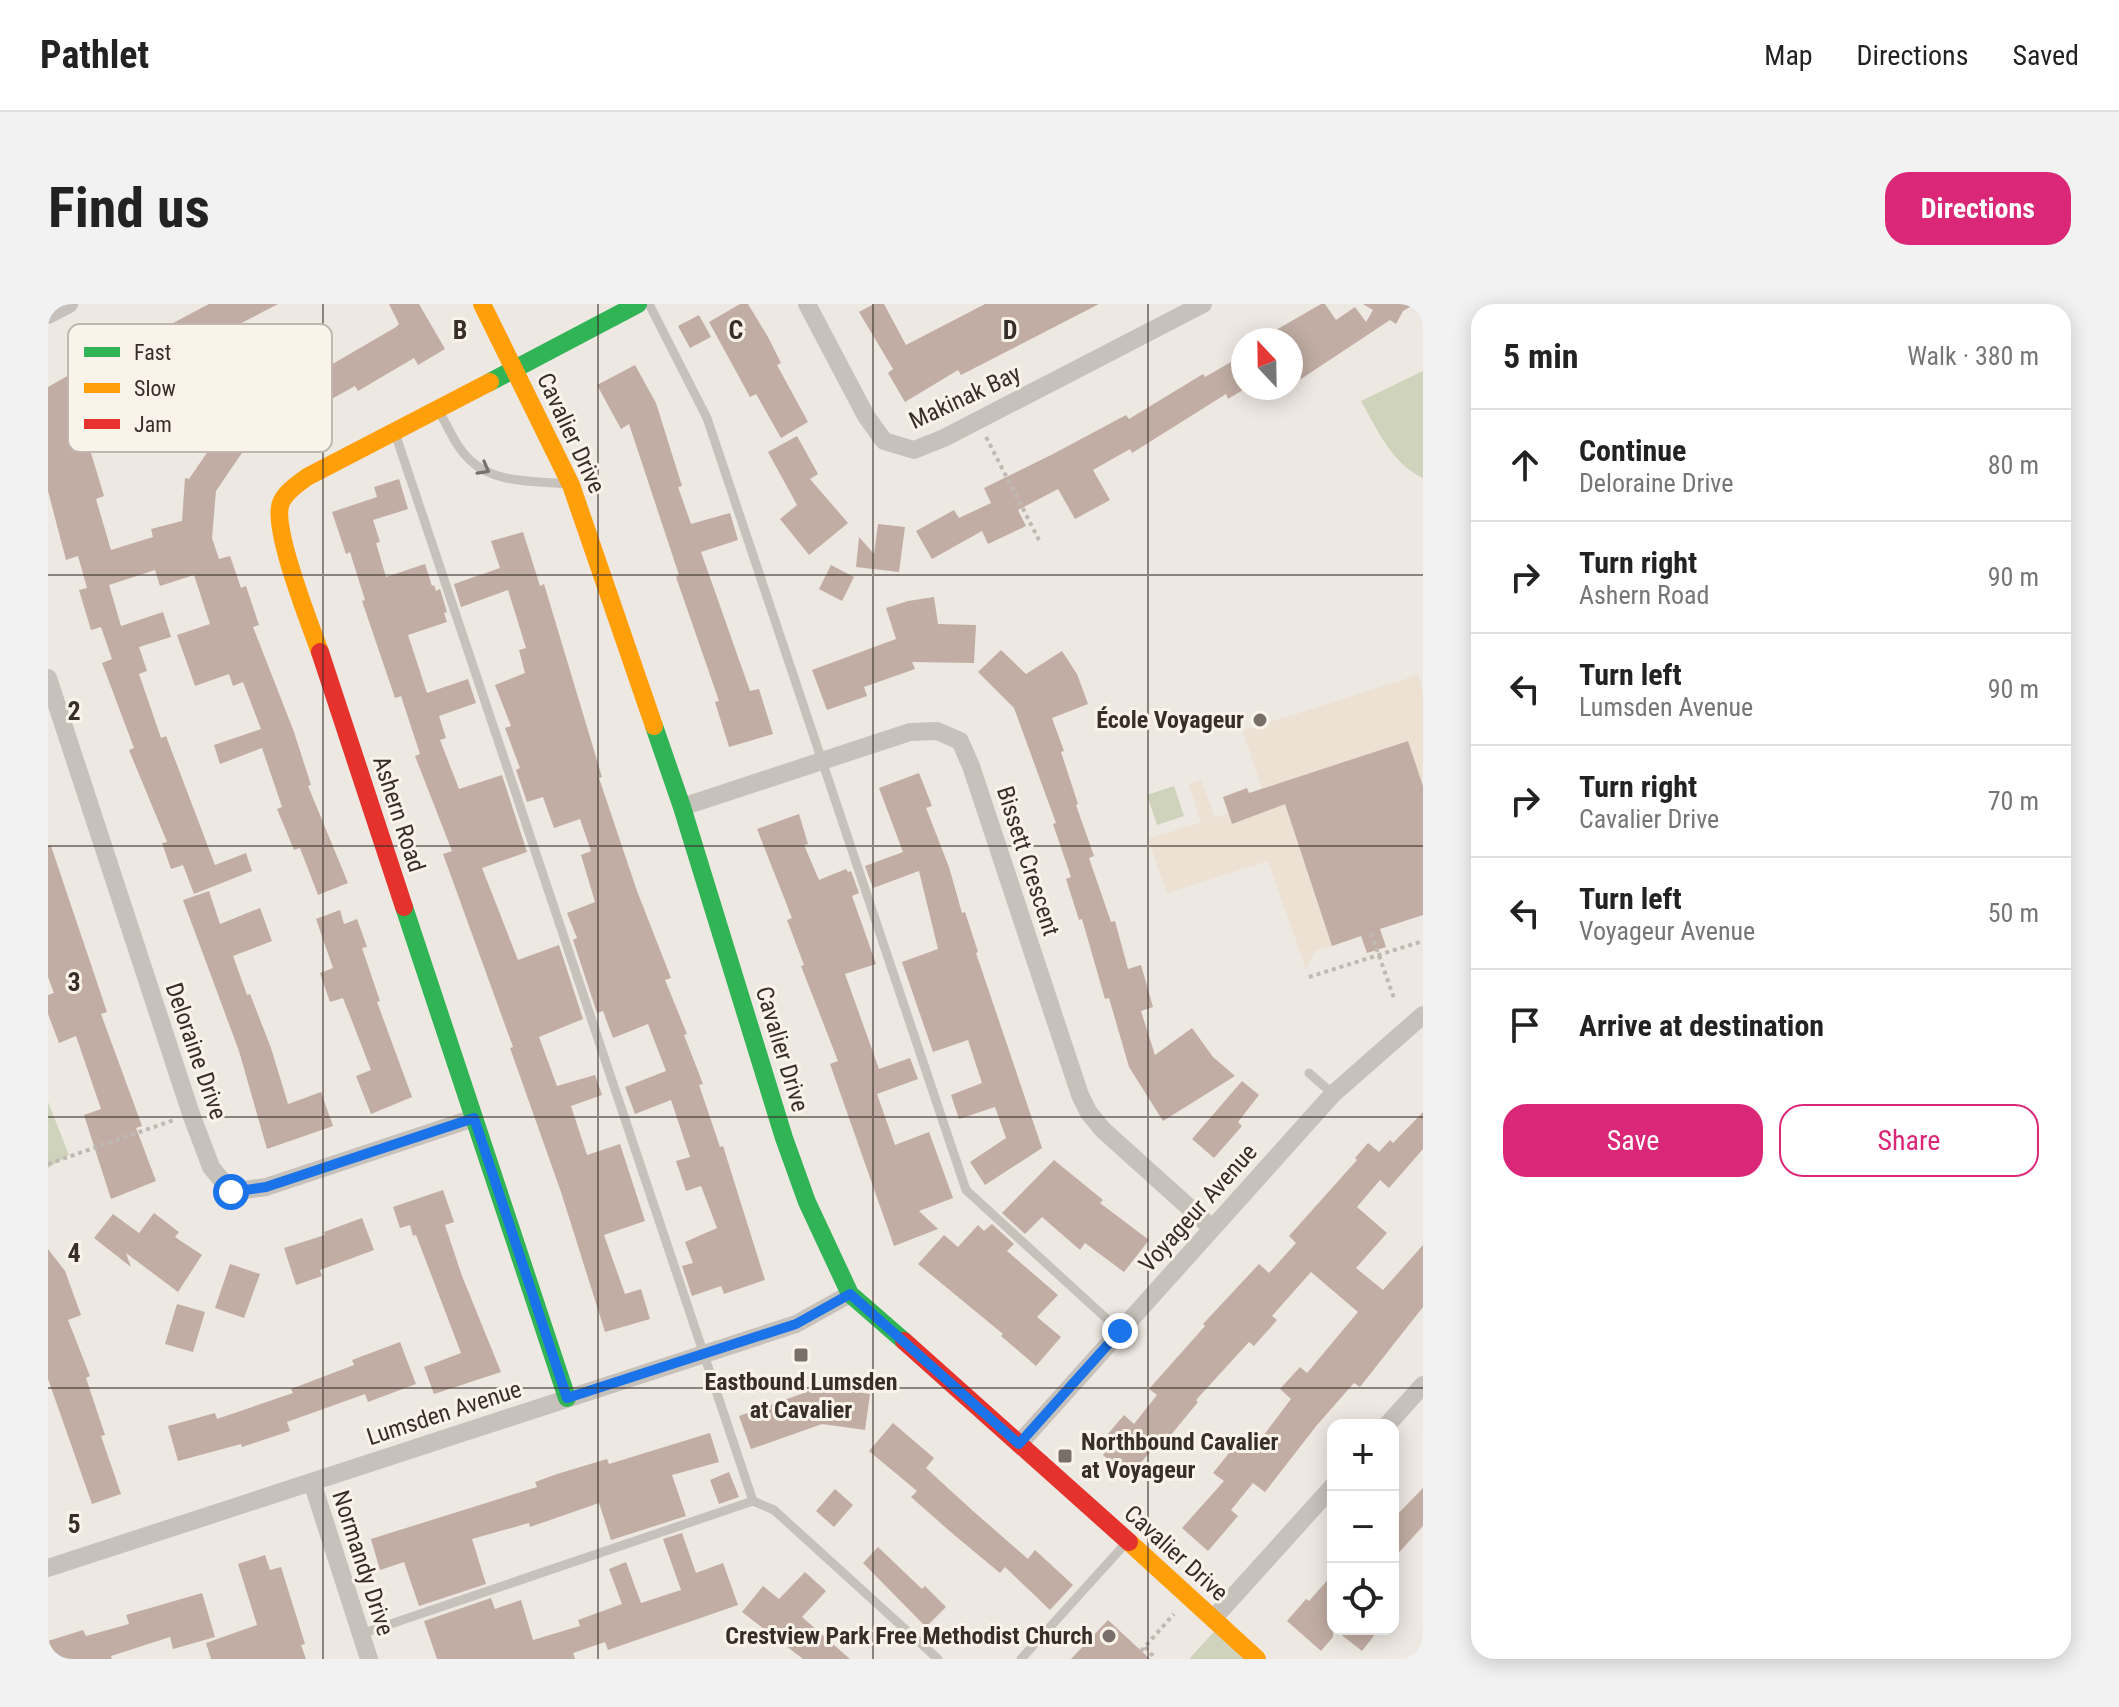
<!DOCTYPE html>
<meta charset="utf-8">
<style>
:root{--surface:#fff;--page:#f2f2f2;--text:#222;--muted:#767676;--line:#e0e0e0;--accent:#db2777}
body{margin:0;font-family:"Roboto Condensed",sans-serif;background:var(--page);color:var(--text)}
.controls{position:absolute;right:24px;bottom:24px;display:grid;overflow:hidden;border-radius:16px;box-shadow:0 4px 20px #0003}
.controls button{width:72px;height:72px;display:grid;place-items:center;padding:0;border:0;border-bottom:2px solid var(--line);background:var(--surface);color:var(--text);font:40px sans-serif}
.compass{position:absolute;left:1183px;top:24px;width:72px;height:72px;border-radius:50%;background:var(--surface);box-shadow:0 4px 20px #0003;rotate:338deg}
.stop{position:absolute;width:24px;height:24px;margin:-18px;border:6px solid #1a73e8;border-radius:50%;background:#fff}
.stop.end{background:#1a73e8;border-color:#fff;box-shadow:0 2px 8px #0008}
.list{margin:0;padding:0;list-style:none}
h2{display:flex;justify-content:space-between;align-items:center;height:104px;margin:0;padding:0 32px;font-size:34px}
h2 small{font-size:26px;font-weight:400;color:var(--muted)}
.list li{display:grid;grid-template-columns:52px 1fr auto;gap:24px;align-items:center;box-sizing:border-box;height:112px;padding:0 32px;border-top:2px solid var(--line)}
.list b{display:block;font-size:30px;white-space:nowrap}
.list p{margin:0;font-size:26px;white-space:nowrap;color:var(--muted)}
.list em{font-size:26px;font-style:normal;color:var(--muted)}
.actions{display:flex;gap:16px;padding:24px 32px}
.actions a{flex:1;padding:18px 0;border:2px solid var(--accent);border-radius:24px;text-align:center;font-size:28px;color:var(--accent)}
.actions .main{background:var(--accent);color:#fff}
.icon{flex:none;width:44px;height:44px;fill:none;stroke:currentColor;stroke-width:2;stroke-linecap:round;stroke-linejoin:round}
.map{position:relative;flex:none;width:1375px;height:1355px;overflow:hidden;border-radius:24px}
header{display:flex;align-items:center;gap:48px;box-sizing:border-box;height:112px;padding:0 40px;background:var(--surface);border-bottom:2px solid var(--line)}
header strong{font-size:38px}
nav{display:flex;gap:44px;margin-inline-start:auto;font-size:28px}
.intro{display:flex;align-items:center;justify-content:space-between;box-sizing:border-box;height:192px;padding:0 48px}
h1{margin:0;font-size:56px}
.button{padding:20px 36px;border-radius:24px;background:var(--accent);color:#fff;font-size:28px;font-weight:700}
main{display:flex;gap:48px;padding:0 48px}
aside{flex:1;background:var(--surface);border-radius:24px;box-shadow:0 4px 20px #0003}
.map>svg:first-child{display:block}
.green{fill:#cfd3bc}
.plaza{fill:#ece1d2}
.building{fill:#c1ada4}
.lines{fill:none;stroke-linecap:round;stroke-linejoin:round}
.path{stroke:#c0b9b3;stroke-width:4;stroke-dasharray:4 4;stroke-linecap:butt}
.lane{stroke:#c7c1bb;stroke-width:9}
.street{stroke:#c7c1bb;stroke-width:18}
.fast{stroke:#30b455;stroke-width:18}
.slow{stroke:#ff9f0a;stroke-width:18}
.jam{stroke:#e5322d;stroke-width:18}
.oneway{stroke:#78706b}
.route{stroke:#1a73e8;stroke-width:10}
.grid{fill:none;stroke:#382e29;stroke-width:2;stroke-opacity:0.55}
.poi-dot{fill:#786f6a;stroke:#faf3ea;stroke-width:3}
.labels{text-anchor:middle;dominant-baseline:central;stroke-width:6;stroke-linejoin:round;paint-order:stroke}
.street-label{font-size:24px;fill:#382e29;stroke:#faf3ea}
.poi-label{font-size:24px;font-weight:bold;fill:#382e29;stroke:#faf3ea;text-anchor:end}
.key{fill:#faf3ea;stroke:#c0b8b0;stroke-width:2}
.key-label{font-size:22px;fill:#382e29}
.grid-label{font-size:26px;text-anchor:middle;font-weight:bold;fill:#382e29;stroke:#faf3ea;stroke-width:6;stroke-linejoin:round;paint-order:stroke}
</style>
<header>
<strong>Pathlet</strong>
<nav><a>Map</a><a>Directions</a><a>Saved</a></nav>
</header>
<div class="intro"><h1>Find us</h1><a class="button">Directions</a></div>
<main>
<div class="map">
<svg width="1375" height="1355" viewBox="0 0 1375 1355">
<rect width="100%" height="100%" fill="#eee8e2"/>
<!-- green -->
<path class="green" d="M 1375,67 L 1375,174 C 1344,160 1329,125 1313,97 Z
M 1126,482 L 1136,512 L 1109,521 L 1099,491 Z
M 0,798 L 21,851 L 0,864 Z
M 1172,1321 L 1209,1355 L 1141,1355 Z"/>
<!-- plaza -->
<path class="plaza" d="M 1370,371 L 1375,388 L 1375,482 L 1360,437 L 1230,480 L 1284,642 L 1267,647 L 1258,665 L 1220,557 L 1119,589 L 1100,535 L 1153,518 L 1141,480 L 1153,476 L 1167,514 L 1180,509 L 1184,519 L 1217,494 L 1195,427 Z"/>
<!-- building -->
<path class="building" d="M 161,0 L 230,0 L 155,39 L 157,43 L 109,70 L 113,76 L 85,92 L 77,78 L 27,106 L 43,138 L 40,139 L 56,192 L 48,195 L 63,246 L 105,233 L 103,225 L 134,217 L 137,174 L 141,175 L 167,137 L 148,125 L 177,82 L 174,75 L 196,63 L 211,89 L 235,76 L 240,86 L 348,23 L 351,20 L 341,0 L 371,0 L 397,45 L 370,61 L 366,54 L 310,87 L 307,82 L 222,129 L 215,118 L 168,187 L 164,234 L 171,255 L 182,252 L 193,284 L 198,282 L 211,321 L 205,323 L 246,428 L 263,481 L 260,482 L 300,579 L 270,591 L 252,544 L 246,546 L 229,505 L 234,503 L 214,444 L 172,460 L 166,441 L 213,425 L 195,378 L 185,382 L 181,370 L 147,382 L 129,331 L 162,320 L 146,271 L 112,282 L 107,266 L 61,281 L 73,322 L 115,308 L 123,333 L 91,343 L 99,367 L 91,370 L 113,434 L 118,432 L 167,561 L 198,549 L 204,567 L 146,590 L 135,561 L 123,565 L 114,539 L 119,538 L 81,446 L 86,444 L 54,359 L 64,355 L 53,323 L 43,326 L 31,286 L 39,284 L 30,252 L 18,256 L 0,187 L 0,83 L 88,33 L 91,37 Z
M 692,0 L 700,0 L 720,33 L 733,59 L 729,61 L 760,118 L 733,134 L 708,90 L 702,93 L 661,18 Z
M 826,0 L 836,0 L 858,41 L 937,0 L 1051,0 L 913,71 L 910,66 L 857,98 L 840,69 L 845,65 L 811,8 Z
M 1273,0 L 1277,0 L 1288,16 L 1307,3 L 1318,18 L 1325,6 L 1315,0 L 1367,0 L 1355,7 L 1348,20 L 1342,16 L 1253,75 L 1243,57 L 1243,36 L 1211,36 Z
M 651,11 L 663,33 L 642,44 L 630,22 Z
M 1195,51 L 1195,86 L 1180,95 L 1178,90 L 1084,149 L 1082,145 L 1045,166 L 1062,196 L 1027,215 L 1010,185 L 970,206 L 978,222 L 940,240 L 934,227 L 884,255 L 868,227 L 906,206 L 911,214 L 943,199 L 936,184 L 1005,150 L 1078,111 L 1081,115 L 1155,70 L 1157,73 Z
M 587,61 L 608,99 L 634,182 L 630,183 L 643,220 L 682,209 L 690,236 L 653,248 L 702,387 L 711,385 L 725,430 L 681,443 L 667,398 L 671,397 L 628,273 L 631,271 L 581,120 L 573,125 L 549,81 Z
M 749,132 L 770,170 L 762,175 L 800,219 L 761,251 L 732,215 L 749,201 L 720,148 Z
M 351,175 L 360,205 L 325,216 L 332,238 L 328,239 L 338,273 L 377,260 L 384,282 L 386,281 L 388,287 L 392,285 L 399,308 L 396,309 L 399,318 L 360,331 L 379,389 L 420,375 L 428,399 L 391,412 L 398,434 L 392,436 L 411,485 L 454,471 L 479,548 L 434,564 L 470,656 L 511,641 L 535,715 L 491,733 L 509,782 L 547,771 L 554,791 L 523,802 L 539,851 L 572,840 L 597,917 L 556,931 L 577,990 L 593,985 L 602,1015 L 557,1028 L 513,888 L 462,744 L 465,743 L 395,550 L 404,547 L 367,452 L 372,450 L 353,392 L 347,394 L 314,297 L 317,296 L 302,248 L 298,250 L 284,208 L 329,193 L 326,183 Z
M 830,220 L 857,223 L 851,268 L 808,263 L 811,233 L 826,250 Z
M 475,228 L 492,282 L 496,280 L 554,473 L 551,474 L 589,587 L 623,674 L 617,676 L 639,730 L 636,731 L 655,780 L 651,781 L 672,843 L 675,842 L 717,976 L 676,990 L 673,982 L 644,992 L 634,962 L 645,959 L 637,938 L 669,924 L 653,882 L 638,887 L 628,857 L 642,853 L 623,796 L 587,810 L 577,783 L 618,767 L 600,720 L 565,734 L 555,707 L 549,709 L 525,636 L 529,634 L 519,609 L 547,598 L 533,551 L 543,547 L 532,515 L 506,524 L 495,493 L 479,498 L 468,466 L 472,464 L 457,424 L 463,422 L 447,381 L 477,369 L 471,346 L 478,344 L 460,286 L 413,303 L 406,280 L 452,264 L 443,237 Z
M 783,261 L 806,273 L 794,297 L 771,285 Z
M 886,293 L 890,320 L 928,321 L 926,359 L 864,358 L 867,365 L 816,383 L 819,392 L 779,406 L 764,366 L 848,335 L 838,304 L 860,297 Z
M 953,346 L 978,370 L 1014,347 L 1029,370 L 1040,400 L 1004,414 L 1016,447 L 1013,448 L 1030,500 L 1028,501 L 1046,552 L 1041,554 L 1063,618 L 1067,617 L 1080,665 L 1093,661 L 1105,703 L 1093,707 L 1107,751 L 1144,724 L 1165,753 L 1187,772 L 1115,817 L 1081,763 L 1061,694 L 1057,695 L 1034,615 L 1031,616 L 1018,575 L 1023,573 L 1005,520 L 1008,519 L 966,404 L 930,368 Z
M 1360,437 L 1375,482 L 1375,611 L 1332,625 L 1338,643 L 1319,649 L 1313,632 L 1284,642 L 1237,500 L 1184,520 L 1175,493 L 1199,484 L 1201,489 Z
M 871,469 L 884,502 L 878,504 L 901,563 L 914,609 L 917,608 L 930,648 L 928,649 L 994,844 L 937,881 L 922,858 L 958,834 L 947,803 L 911,815 L 903,791 L 934,779 L 920,736 L 885,748 L 854,658 L 890,645 L 871,567 L 825,584 L 817,562 L 855,548 L 831,484 Z
M 751,510 L 760,540 L 756,541 L 771,576 L 798,565 L 800,568 L 803,567 L 811,589 L 804,592 L 828,660 L 797,670 L 831,765 L 862,754 L 870,775 L 829,790 L 847,841 L 881,828 L 905,894 L 871,907 L 890,925 L 846,942 L 782,760 L 790,757 L 753,662 L 756,661 L 739,616 L 744,614 L 709,525 Z
M 0,542 L 3,542 L 59,708 L 53,710 L 94,822 L 88,824 L 108,877 L 63,895 L 36,811 L 53,805 L 28,732 L 11,739 L 0,710 L 0,691 L 6,689 L 0,673 Z
M 161,587 L 172,620 L 212,604 L 224,637 L 185,652 L 199,691 L 202,690 L 223,744 L 240,800 L 273,788 L 285,822 L 219,845 L 191,747 L 135,596 Z
M 292,606 L 296,620 L 309,615 L 319,643 L 314,644 L 332,697 L 329,698 L 364,793 L 323,810 L 308,772 L 323,766 L 295,694 L 282,698 L 272,669 L 285,664 L 268,615 Z
M 1194,777 L 1211,791 L 1190,818 L 1194,822 L 1166,854 L 1144,835 Z
M 1375,808 L 1375,845 L 1341,884 L 1332,876 L 1309,903 L 1339,929 L 1308,964 L 1335,986 L 1375,941 L 1375,1003 L 1312,1083 L 1306,1079 L 1269,1121 L 1217,1188 L 1205,1179 L 1183,1206 L 1190,1212 L 1160,1247 L 1134,1224 L 1176,1177 L 1165,1169 L 1193,1134 L 1206,1144 L 1243,1095 L 1232,1085 L 1252,1063 L 1259,1069 L 1310,1008 L 1263,968 L 1224,1012 L 1229,1016 L 1206,1042 L 1201,1038 L 1148,1096 L 1150,1098 L 1122,1132 L 1119,1129 L 1080,1173 L 1055,1151 L 1066,1138 L 1059,1131 L 1076,1111 L 1086,1120 L 1109,1091 L 1101,1085 L 1157,1022 L 1155,1020 L 1211,960 L 1221,969 L 1248,939 L 1241,932 L 1309,856 L 1307,854 L 1320,839 L 1331,848 L 1342,836 L 1345,839 Z
M 1006,856 L 1055,896 L 1052,899 L 1101,936 L 1076,968 L 1037,939 L 1032,946 L 994,913 L 977,930 L 954,909 Z
M 395,886 L 406,918 L 397,921 L 414,972 L 453,1068 L 386,1090 L 376,1063 L 413,1049 L 368,931 L 365,932 L 362,921 L 352,924 L 345,903 Z
M 106,909 L 131,928 L 127,933 L 154,951 L 130,988 L 78,949 L 83,963 L 46,934 L 65,910 L 91,929 Z
M 314,914 L 326,946 L 272,966 L 274,972 L 248,981 L 236,944 L 277,931 L 276,928 Z
M 944,920 L 966,940 L 959,947 L 1010,991 L 989,1013 L 1013,1033 L 988,1062 L 953,1032 L 955,1030 L 870,960 L 896,931 L 910,943 L 930,921 L 936,927 Z
M 0,945 L 17,967 L 33,1011 L 20,1016 L 42,1072 L 38,1074 L 57,1131 L 53,1132 L 73,1190 L 44,1200 L 0,1075 Z
M 182,960 L 212,970 L 196,1014 L 167,1004 Z
M 129,1000 L 157,1008 L 145,1048 L 117,1040 Z
M 352,1038 L 368,1080 L 320,1098 L 317,1090 L 239,1118 L 242,1127 L 194,1143 L 193,1140 L 130,1157 L 120,1122 L 167,1109 L 169,1115 L 245,1089 L 243,1085 L 306,1061 L 304,1056 Z
M 773,1083 L 822,1090 L 817,1126 L 774,1120 L 703,1145 L 691,1112 Z
M 845,1119 L 886,1154 L 878,1164 L 925,1207 L 980,1255 L 987,1246 L 1025,1281 L 1002,1306 L 957,1263 L 952,1269 L 905,1230 L 863,1193 L 869,1187 L 821,1147 Z
M 662,1129 L 671,1158 L 624,1171 L 638,1212 L 563,1236 L 551,1199 L 482,1223 L 481,1219 L 424,1235 L 438,1280 L 371,1302 L 356,1258 L 332,1266 L 323,1235 L 489,1183 L 487,1178 L 509,1170 L 559,1155 L 561,1160 Z
M 681,1168 L 691,1193 L 671,1200 L 662,1176 Z
M 1375,1184 L 1375,1222 L 1345,1255 L 1345,1215 Z
M 787,1185 L 805,1201 L 786,1223 L 768,1207 Z
M 634,1229 L 648,1269 L 675,1259 L 690,1301 L 560,1346 L 557,1338 L 525,1349 L 527,1355 L 389,1355 L 376,1317 L 443,1294 L 447,1305 L 473,1296 L 485,1336 L 532,1322 L 530,1316 L 574,1300 L 561,1265 L 578,1258 L 593,1299 L 633,1286 L 615,1235 Z
M 830,1243 L 874,1285 L 877,1282 L 898,1303 L 878,1323 L 815,1259 Z
M 217,1251 L 222,1266 L 233,1263 L 257,1340 L 253,1341 L 258,1355 L 163,1355 L 158,1339 L 209,1321 L 190,1260 Z
M 757,1268 L 778,1287 L 754,1313 L 802,1355 L 755,1355 L 694,1308 L 715,1282 L 731,1295 Z
M 1285,1270 L 1285,1333 L 1273,1347 L 1239,1317 L 1258,1295 L 1261,1297 Z
M 154,1289 L 167,1333 L 125,1345 L 122,1333 L 63,1352 L 64,1355 L 0,1355 L 0,1337 L 35,1326 L 38,1332 L 81,1320 L 78,1311 Z
M 1060,1316 L 1102,1355 L 1023,1355 Z
M 1286,1325 L 1331,1325 L 1314,1347 Z"/>
<g class="lines">
<!-- path -->
<path class="path" d="M 938,133 L 991,236
M 1323,629 L 1347,697
M 1261,673 L 1375,637
M 0,860 L 126,816
M 1097,1343 L 1105,1352 L 1103,1355
M 1093,1347 L 1126,1310"/>
<!-- lane -->
<path class="lane" d="M 601,0 L 659,114 L 918,886 L 1072,1027
M 391,107 C 400,123 408,143 422,156 C 446,180 488,177 520,180
M 347,129 L 705,1197 L 726,1206 L 890,1355
M 1261,769 L 1285,790
M 313,1330 L 705,1197
M 973,1355 L 1078,1239"/>
<!-- street -->
<path class="street" d="M 759,0 L 818,112 L 836,137 L 866,146 L 896,134 L 1155,0
M 0,11 L 21,0
M 0,374 L 143,810 L 163,863 L 183,888 L 218,883 L 426,814
M 634,503 L 862,428 L 889,427 L 912,437 L 923,462 L 1032,791 L 1041,809 L 1055,826 L 1164,924
M 1339,1121 L 1375,1081
M 971,1140 L 1285,790 L 1375,711
M 264,1178 L 321,1355
M 0,1264 L 748,1020 L 802,990
M 1165,1315 L 1285,1182"/>
<!-- fast -->
<path class="fast" d="M 442,78 L 590,0
M 606,422 L 634,503 L 736,834 L 759,898 L 802,990 L 856,1037
M 356,603 L 519,1094"/>
<!-- slow -->
<path class="slow" d="M 434,0 L 523,181 L 606,422
M 272,348 C 262,320 223,223 233,199 C 237,188 250,180 259,173 L 442,78
M 1081,1238 L 1209,1355"/>
<!-- jam -->
<path class="jam" d="M 272,348 L 356,603
M 856,1037 L 1081,1238"/>
</g>
<!-- one-way arrows -->
<defs><path id="oneway-chevron" d="M-2-3.5L2.5 0L-2 3.5" fill="none" stroke-width="1.6" stroke-linecap="round" stroke-linejoin="round" transform="scale(2)"/></defs>
<use class="oneway" href="#oneway-chevron" transform="translate(436 165) rotate(29)"/>
<g class="lines">
<!-- route -->
<path class="route" d="M 183,888 L 218,883 L 426,814 L 519,1094 L 748,1020 L 802,990 L 971,1140 L 1072,1027"/>
</g>
<!-- grid -->
<path class="grid" d="M 275,0 L 275,1355M 550,0 L 550,1355M 825,0 L 825,1355M 1100,0 L 1100,1355M 0,271 L 1375,271M 0,542 L 1375,542M 0,813 L 1375,813M 0,1084 L 1375,1084"/>
<!-- markers -->
<g class="poi-dot">
<circle cx="1212" cy="416" r="8"/>
<rect x="745" y="1043" width="16" height="16" rx="4"/>
<rect x="1009" y="1144" width="16" height="16" rx="4"/>
<circle cx="1061" cy="1332" r="8"/>
</g>
<g class="labels">
<!-- street labels -->
<g class="street-label">
<text transform="translate(917 93) rotate(-25)">Makinak Bay</text>
<text transform="translate(523 129) rotate(65)">Cavalier Drive</text>
<text transform="translate(351 510) rotate(72)">Ashern Road</text>
<text transform="translate(980 557) rotate(72)">Bissett Crescent</text>
<text transform="translate(734 745) rotate(73)">Cavalier Drive</text>
<text transform="translate(148 747) rotate(71)">Deloraine Drive</text>
<text transform="translate(1150 904) rotate(-48)">Voyageur Avenue</text>
<text transform="translate(396 1109) rotate(-18)">Lumsden Avenue</text>
<text transform="translate(1128 1249) rotate(42)">Cavalier Drive</text>
<text transform="translate(315 1259) rotate(72)">Normandy Drive</text>
</g>
<!-- poi labels -->
<g class="poi-label">
<text x="1196" y="416">École Voyageur</text>
<text x="753" y="1078" text-anchor="middle">Eastbound Lumsden<tspan x="753" dy="28">at Cavalier</tspan></text>
<text x="1033" y="1138" text-anchor="start">Northbound Cavalier<tspan x="1033" dy="28">at Voyageur</tspan></text>
<text x="1045" y="1332">Crestview Park Free Methodist Church</text>
</g>
</g>
<!-- legend -->
<rect x="20" y="20" width="264" height="128" rx="12" class="key"/>
<rect x="36" y="43" width="36" height="10" fill="#30b455"/>
<rect x="36" y="79" width="36" height="10" fill="#ff9f0a"/>
<rect x="36" y="115" width="36" height="10" fill="#e5322d"/>
<g class="key-label">
<text x="86" y="56">Fast</text>
<text x="86" y="92">Slow</text>
<text x="86" y="128">Jam</text>
</g>
<g class="grid-label">
<text x="412" y="35">B</text>
<text x="688" y="35">C</text>
<text x="962" y="35">D</text>
<text x="26" y="416">2</text>
<text x="26" y="687">3</text>
<text x="26" y="958">4</text>
<text x="26" y="1229">5</text>
</g>
</svg>
<div class="controls">
<button>+</button>
<button>−</button>
<button><svg class="icon" aria-label="locate" viewBox="0 0 24 24"><circle cx="12" cy="12" r="6"/><path d="M12 2v4M12 18v4M2 12h4M18 12h4"/></svg></button>
</div>
<svg class="compass" viewBox="-18 -18 36 36"><path d="M0-13l5 13h-10z" fill="#e53935"/><path d="M0 13l5-13h-10z" fill="#767676"/></svg>
<div class="stop" style="left:183px;top:888px"></div>
<div class="stop end" style="left:1072px;top:1027px"></div>
</div>
<aside>
<h2>5 min<small>Walk · 380 m</small></h2>
<ul class="list">
<li><svg class="icon" aria-label="ahead" viewBox="0 0 24 24"><path d="M12 20V5M6 11l6-6 6 6"/></svg><div><b>Continue</b><p>Deloraine Drive</p></div><em>80 m</em></li>
<li><svg class="icon" aria-label="right" viewBox="0 0 24 24"><path d="M7 20v-9h11M14 6l5 5-5 5"/></svg><div><b>Turn right</b><p>Ashern Road</p></div><em>90 m</em></li>
<li><svg class="icon" aria-label="left" viewBox="0 0 24 24"><path d="M17 20v-9H6M10 6l-5 5 5 5"/></svg><div><b>Turn left</b><p>Lumsden Avenue</p></div><em>90 m</em></li>
<li><svg class="icon" aria-label="right" viewBox="0 0 24 24"><path d="M7 20v-9h11M14 6l5 5-5 5"/></svg><div><b>Turn right</b><p>Cavalier Drive</p></div><em>70 m</em></li>
<li><svg class="icon" aria-label="left" viewBox="0 0 24 24"><path d="M17 20v-9H6M10 6l-5 5 5 5"/></svg><div><b>Turn left</b><p>Voyageur Avenue</p></div><em>50 m</em></li>
<li><svg class="icon" aria-label="arrive" viewBox="0 0 24 24"><path d="M6 21V4h12l-3 4 3 4H6"/></svg><div><b>Arrive at destination</b></div></li>
</ul>
<div class="actions"><a class="main">Save</a><a>Share</a></div>
</aside>
</main>
